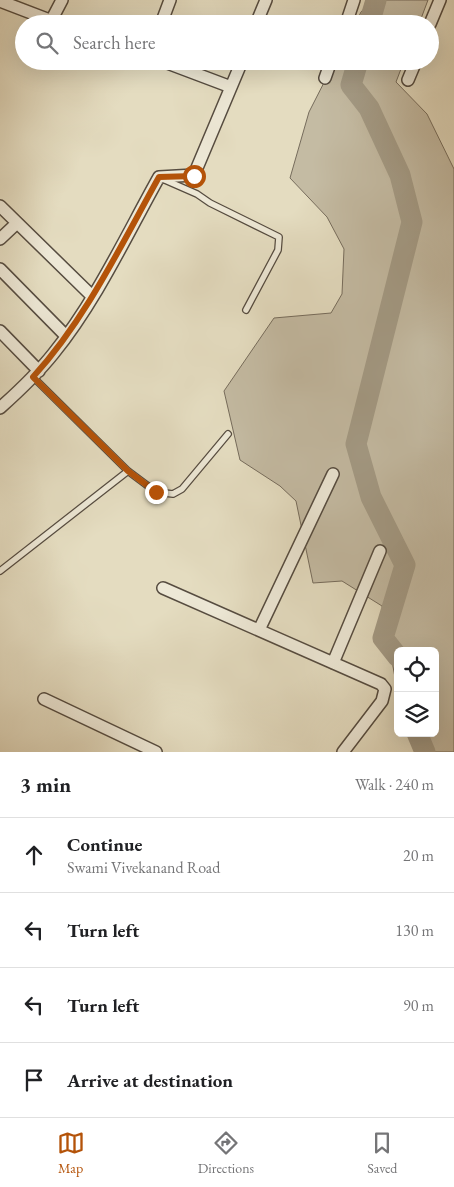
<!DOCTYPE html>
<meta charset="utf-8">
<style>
:root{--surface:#fff;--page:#f6f6f6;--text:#202124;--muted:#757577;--line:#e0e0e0;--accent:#b45309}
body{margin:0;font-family:"EB Garamond",serif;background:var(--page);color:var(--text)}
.controls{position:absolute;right:15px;bottom:15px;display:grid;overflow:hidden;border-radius:8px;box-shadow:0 5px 20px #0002}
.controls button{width:45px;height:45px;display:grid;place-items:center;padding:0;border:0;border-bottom:1px solid var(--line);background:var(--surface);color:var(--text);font:25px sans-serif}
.stop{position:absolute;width:15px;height:15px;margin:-11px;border:4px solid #b45309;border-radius:50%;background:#fff}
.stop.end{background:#b45309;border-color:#fff;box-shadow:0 1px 5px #0008}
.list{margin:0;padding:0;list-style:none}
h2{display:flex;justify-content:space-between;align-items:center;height:65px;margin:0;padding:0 20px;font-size:21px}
h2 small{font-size:16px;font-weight:400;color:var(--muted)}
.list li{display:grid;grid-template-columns:32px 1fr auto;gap:15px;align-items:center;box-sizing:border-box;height:75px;padding:0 20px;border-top:1px solid var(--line)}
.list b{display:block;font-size:19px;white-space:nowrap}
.list p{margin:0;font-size:16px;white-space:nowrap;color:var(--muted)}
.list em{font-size:16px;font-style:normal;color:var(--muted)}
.icon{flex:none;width:28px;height:28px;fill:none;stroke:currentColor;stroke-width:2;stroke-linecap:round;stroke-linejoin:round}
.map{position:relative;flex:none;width:454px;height:752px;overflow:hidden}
.search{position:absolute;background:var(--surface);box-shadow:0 5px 20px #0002;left:15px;right:15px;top:15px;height:55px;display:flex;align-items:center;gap:12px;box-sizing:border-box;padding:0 18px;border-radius:28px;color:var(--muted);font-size:19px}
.sheet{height:365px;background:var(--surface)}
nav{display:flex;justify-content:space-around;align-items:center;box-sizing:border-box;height:70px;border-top:1px solid var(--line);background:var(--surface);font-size:14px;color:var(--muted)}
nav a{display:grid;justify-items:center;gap:2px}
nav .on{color:var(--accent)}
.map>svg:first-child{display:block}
.green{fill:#c4bba3;stroke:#766c5c}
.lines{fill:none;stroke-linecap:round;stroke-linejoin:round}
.river{stroke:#a49b86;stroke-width:21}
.lane-casing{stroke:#564c40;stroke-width:8}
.street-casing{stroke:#564c40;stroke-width:14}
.lane{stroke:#ede8d6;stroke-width:5.5}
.street{stroke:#ede8d6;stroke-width:11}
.route{stroke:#b45309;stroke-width:6}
</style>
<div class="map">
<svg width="454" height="752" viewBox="0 0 454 752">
<rect width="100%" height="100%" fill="#e4dcc0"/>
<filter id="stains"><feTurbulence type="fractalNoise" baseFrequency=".004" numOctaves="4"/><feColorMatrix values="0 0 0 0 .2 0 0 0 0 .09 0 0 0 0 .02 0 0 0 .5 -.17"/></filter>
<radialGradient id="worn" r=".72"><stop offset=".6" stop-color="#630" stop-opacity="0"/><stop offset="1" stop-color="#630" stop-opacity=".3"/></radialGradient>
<!-- green -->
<path class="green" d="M 372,0 L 428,0 L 419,24 L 355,24 L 361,12 Z
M 335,61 L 404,61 L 396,82 L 427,114 L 454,169 L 454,752 L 415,752 L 409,733 L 435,733 L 435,651 L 398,651 L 398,694 L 382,606 L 342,581 L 313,583 L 296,501 L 280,486 L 240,460 L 224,391 L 274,318 L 331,313 L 342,294 L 344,249 L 327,217 L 290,178 L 309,112 Z"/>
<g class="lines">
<!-- river -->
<path class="river" d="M 369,24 L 376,0
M 358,61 L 351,85 L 369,108 L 400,175 L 412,222 L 356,444 L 371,497 L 405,565 L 383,638 L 398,657
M 417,733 L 425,752"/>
<!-- lane casing -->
<g class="lane-casing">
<path id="lane" d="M 165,180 L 197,194 L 210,203 L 279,237 L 278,250 L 246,310
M 33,377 L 128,471 L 156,492 L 173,494 L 182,489 L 228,434
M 0,571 L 128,471"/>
</g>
<!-- street casing -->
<g class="street-casing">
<path id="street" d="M 0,1 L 60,24
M 51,21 L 62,0
M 161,24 L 170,0
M 256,24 L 266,0
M 346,24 L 354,0
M 430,24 L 440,0
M 162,61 L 231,87
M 325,78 L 331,61
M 408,80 L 416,61
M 0,206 L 92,296
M 0,239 L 17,223
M 0,269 L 66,336
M 0,331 L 39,371
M 0,408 C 19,391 37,374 53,354 C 96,301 126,236 159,177 L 194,175 L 242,61
M 163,588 L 381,684 L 385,689 L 382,701 L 343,752
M 259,630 L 333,474
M 333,663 L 380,551
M 44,699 L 156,752"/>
</g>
<!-- lane -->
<use href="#lane" class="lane"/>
<!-- street -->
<use href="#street" class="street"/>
</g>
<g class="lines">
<!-- route -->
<path class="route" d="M 156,492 L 128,471 L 33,377 C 86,319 121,245 159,177 L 194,176"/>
</g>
<rect width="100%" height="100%" filter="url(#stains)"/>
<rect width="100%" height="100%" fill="url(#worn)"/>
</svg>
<div class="controls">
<button><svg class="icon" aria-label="locate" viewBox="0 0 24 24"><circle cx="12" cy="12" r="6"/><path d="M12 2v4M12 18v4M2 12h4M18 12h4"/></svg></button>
<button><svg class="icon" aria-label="layers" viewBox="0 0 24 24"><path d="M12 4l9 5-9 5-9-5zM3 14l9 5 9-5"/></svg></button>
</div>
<div class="stop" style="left:194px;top:176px"></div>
<div class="stop end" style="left:156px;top:492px"></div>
<div class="search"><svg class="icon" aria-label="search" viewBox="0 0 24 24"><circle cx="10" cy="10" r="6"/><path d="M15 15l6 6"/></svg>Search here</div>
</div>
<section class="sheet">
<h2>3 min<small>Walk · 240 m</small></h2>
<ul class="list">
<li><svg class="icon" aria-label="ahead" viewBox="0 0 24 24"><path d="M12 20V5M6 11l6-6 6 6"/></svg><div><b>Continue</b><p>Swami Vivekanand Road</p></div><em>20 m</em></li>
<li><svg class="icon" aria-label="left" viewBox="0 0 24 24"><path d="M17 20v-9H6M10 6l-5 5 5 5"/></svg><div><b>Turn left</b></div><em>130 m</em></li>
<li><svg class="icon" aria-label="left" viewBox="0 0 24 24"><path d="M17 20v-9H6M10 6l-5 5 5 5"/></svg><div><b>Turn left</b></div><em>90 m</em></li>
<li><svg class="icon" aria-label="arrive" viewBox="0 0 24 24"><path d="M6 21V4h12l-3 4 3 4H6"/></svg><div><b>Arrive at destination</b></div></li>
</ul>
</section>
<nav>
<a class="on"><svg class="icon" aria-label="map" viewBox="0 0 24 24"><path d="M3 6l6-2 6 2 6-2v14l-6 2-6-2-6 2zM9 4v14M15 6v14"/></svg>Map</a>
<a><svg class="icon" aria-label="directions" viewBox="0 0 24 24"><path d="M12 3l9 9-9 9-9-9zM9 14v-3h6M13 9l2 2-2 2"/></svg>Directions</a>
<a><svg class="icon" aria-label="saved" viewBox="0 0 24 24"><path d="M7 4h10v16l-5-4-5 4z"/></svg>Saved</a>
</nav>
